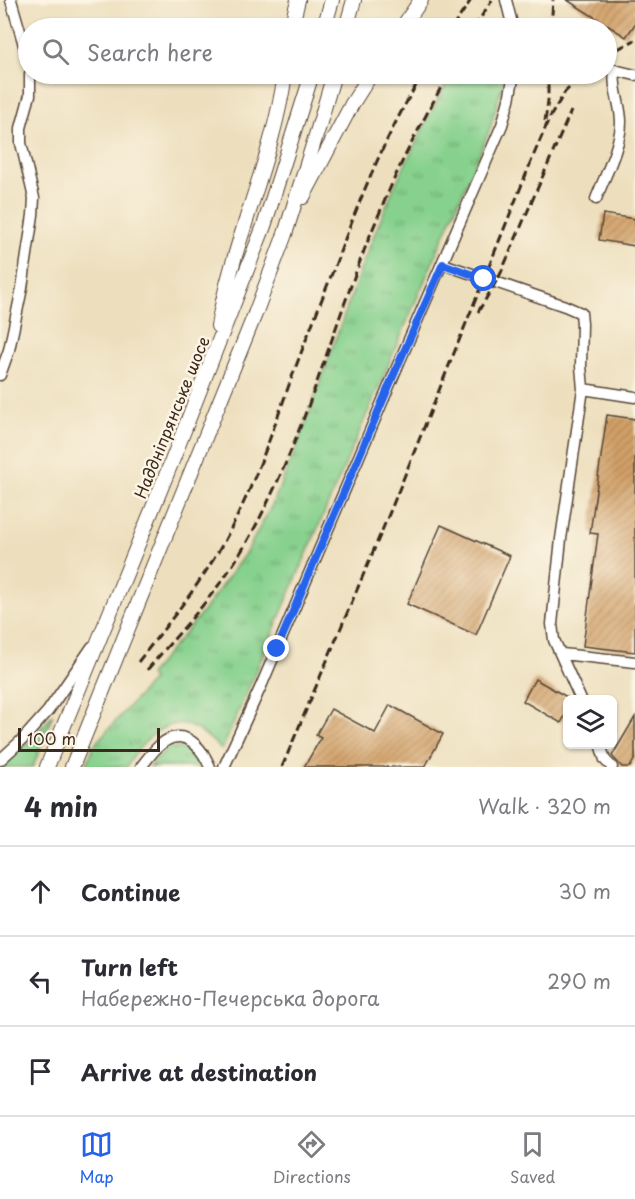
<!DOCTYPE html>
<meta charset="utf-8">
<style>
:root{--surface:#fff;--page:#f7f7f7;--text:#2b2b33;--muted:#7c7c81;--line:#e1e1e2;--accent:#2563eb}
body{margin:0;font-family:"Playpen Sans",sans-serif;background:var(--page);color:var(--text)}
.controls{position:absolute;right:18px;bottom:18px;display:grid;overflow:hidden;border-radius:9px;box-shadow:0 2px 4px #0004}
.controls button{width:54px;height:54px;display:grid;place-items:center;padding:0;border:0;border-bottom:2px solid var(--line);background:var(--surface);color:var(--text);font:30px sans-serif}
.scale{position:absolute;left:18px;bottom:15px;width:142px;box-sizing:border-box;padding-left:6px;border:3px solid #3b2a1e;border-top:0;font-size:16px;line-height:21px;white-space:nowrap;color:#3b2a1e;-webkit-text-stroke:4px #fcf5e5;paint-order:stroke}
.stop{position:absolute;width:18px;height:18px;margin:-14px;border:4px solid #2563eb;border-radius:50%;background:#fff}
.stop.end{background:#2563eb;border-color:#fff;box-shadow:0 2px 6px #0008}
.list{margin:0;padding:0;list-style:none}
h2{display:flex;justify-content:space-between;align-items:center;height:78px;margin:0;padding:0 24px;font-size:26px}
h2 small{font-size:20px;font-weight:400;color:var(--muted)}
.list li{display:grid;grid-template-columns:39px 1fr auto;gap:18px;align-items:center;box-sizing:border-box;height:90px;padding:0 24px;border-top:2px solid var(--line)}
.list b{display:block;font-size:22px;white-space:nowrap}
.list p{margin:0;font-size:20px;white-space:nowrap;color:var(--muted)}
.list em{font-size:20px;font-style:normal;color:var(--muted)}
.icon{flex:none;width:33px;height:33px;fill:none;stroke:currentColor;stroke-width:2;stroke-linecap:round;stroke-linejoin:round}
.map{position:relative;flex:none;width:635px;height:767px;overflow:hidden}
.search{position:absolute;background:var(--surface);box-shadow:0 2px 4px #0004;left:18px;right:18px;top:18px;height:66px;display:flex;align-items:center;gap:15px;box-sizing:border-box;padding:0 21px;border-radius:33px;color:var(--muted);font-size:22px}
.sheet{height:348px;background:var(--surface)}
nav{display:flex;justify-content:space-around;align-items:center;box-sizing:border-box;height:84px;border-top:2px solid var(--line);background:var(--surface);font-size:16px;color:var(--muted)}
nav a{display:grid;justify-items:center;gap:3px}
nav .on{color:var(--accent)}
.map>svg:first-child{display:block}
.grass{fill:url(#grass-tufts);stroke:#617e56;stroke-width:1.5}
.building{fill:url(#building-hatch)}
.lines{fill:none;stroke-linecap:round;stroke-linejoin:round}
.minor-casing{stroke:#564536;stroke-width:13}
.major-casing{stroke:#564536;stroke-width:16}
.minor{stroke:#fff;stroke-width:10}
.major{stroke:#fff;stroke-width:14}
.rail{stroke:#3b2a1e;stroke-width:3;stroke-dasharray:9 4.5;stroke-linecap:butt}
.route{stroke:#2563eb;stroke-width:8}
.labels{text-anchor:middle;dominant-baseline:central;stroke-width:5;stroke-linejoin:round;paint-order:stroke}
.street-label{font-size:16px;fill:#3b2a1e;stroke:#fcf5e5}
</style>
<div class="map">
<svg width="635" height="767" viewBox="0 0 635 767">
<defs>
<pattern id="grass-tufts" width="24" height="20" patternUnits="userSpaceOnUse" patternTransform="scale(1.5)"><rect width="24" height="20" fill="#87d18e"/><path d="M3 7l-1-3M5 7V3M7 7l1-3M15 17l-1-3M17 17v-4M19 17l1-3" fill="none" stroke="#70aa73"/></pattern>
<pattern id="building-hatch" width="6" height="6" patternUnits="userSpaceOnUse" patternTransform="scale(1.5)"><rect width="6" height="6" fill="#d2a067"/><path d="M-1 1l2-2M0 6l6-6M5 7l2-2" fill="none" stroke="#ac8354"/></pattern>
</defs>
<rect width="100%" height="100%" fill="#fcf5e5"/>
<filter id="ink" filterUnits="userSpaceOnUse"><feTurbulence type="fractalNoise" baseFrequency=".0167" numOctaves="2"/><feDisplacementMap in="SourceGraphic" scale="12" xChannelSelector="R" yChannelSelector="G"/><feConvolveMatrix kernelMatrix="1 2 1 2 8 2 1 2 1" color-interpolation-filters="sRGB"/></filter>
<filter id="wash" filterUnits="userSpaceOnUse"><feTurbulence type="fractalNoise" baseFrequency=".008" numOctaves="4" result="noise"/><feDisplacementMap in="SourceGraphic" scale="24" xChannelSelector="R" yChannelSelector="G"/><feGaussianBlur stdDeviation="1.35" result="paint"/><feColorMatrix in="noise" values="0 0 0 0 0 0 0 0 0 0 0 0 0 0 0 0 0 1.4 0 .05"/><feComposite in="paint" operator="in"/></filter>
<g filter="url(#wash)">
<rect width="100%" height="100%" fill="#eddfbd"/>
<!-- grass -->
<path class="grass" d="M 452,74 L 503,74 L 502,86 L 490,129 L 222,750 C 211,739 197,726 181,724 C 159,722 136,749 127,767 L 86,767 L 94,745 L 153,680 L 149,675 L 202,613 L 247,551 L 272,505 L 296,449 L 367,252 L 395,185 L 433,108 Z
M 53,714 L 33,767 L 0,767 L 32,738 Z
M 169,747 C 184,749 198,750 204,767 L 149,767 Z"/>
<g id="blocks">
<!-- building -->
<path class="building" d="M 567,0 L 635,0 L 635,24 L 626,37 Z
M 603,214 L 635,219 L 635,246 L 599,240 Z
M 607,415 L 635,419 L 635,652 L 583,646 L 598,534 L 590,533 Z
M 441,525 L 510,556 L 476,635 L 407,604 Z
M 535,679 L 567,697 L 567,712 L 561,723 L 523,701 Z
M 390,705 L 443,734 L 425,767 L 304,767 L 321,738 L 316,735 L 331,709 L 375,733 Z
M 635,717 L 635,758 L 630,767 L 622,767 L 612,756 Z"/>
</g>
</g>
<g filter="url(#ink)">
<use href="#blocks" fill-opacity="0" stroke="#564536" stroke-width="1.5"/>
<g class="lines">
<!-- minor casing -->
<g class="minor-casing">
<path id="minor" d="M 11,0 L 28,59
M 506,0 L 513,28
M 606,68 L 635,75
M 596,199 C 604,178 621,145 621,122 C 621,104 612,88 615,70
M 443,264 L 565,306 L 581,313 L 582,324 L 581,366 L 583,389 L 561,539 L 552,624 L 554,640 L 581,700
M 0,375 L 9,350 L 22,288 L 33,215 L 34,198 L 21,143 L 21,128 L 30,95 L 30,74
M 583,389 L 635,397
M 562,654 L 635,662
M 600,744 L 605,760 L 612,767
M 0,760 L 23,739 L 48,711 L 92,647
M 141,767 C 149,757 159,742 172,738 C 191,732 204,753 210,767
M 224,767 L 262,684 L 398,365 L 502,125 L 509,100 L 514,74"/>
</g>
<!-- major casing -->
<g class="major-casing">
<path id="major" d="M 291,28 L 298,0
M 324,28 L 332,0
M 346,28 L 354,0
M 402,28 L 421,0
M 303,197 L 352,104 L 371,74
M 218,326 C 233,240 273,160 285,74
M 47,767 L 172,461 L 264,226 L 312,74
M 72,767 L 255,314 L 285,234 L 318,129 L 334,74"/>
</g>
<!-- minor -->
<use href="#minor" class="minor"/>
<!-- major -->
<use href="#major" class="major"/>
<!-- rail -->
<path class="rail" d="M 452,28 L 471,0
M 474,28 L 492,0
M 551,28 L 553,0
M 606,55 L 635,40
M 545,121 L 548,101 L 548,74
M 478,312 L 500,275 L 571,111
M 138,662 C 170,621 203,581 227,536 C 253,488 271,436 289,385 C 303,347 318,309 333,271 C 358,203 385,135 423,74
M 147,670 C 182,629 219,591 245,545 C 302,447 329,337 371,233 C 383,205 394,177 408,150 C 421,124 435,99 448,74
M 282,767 L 392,507 L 535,152 L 550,117 L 565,92 L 583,74"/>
</g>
</g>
<g class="lines" filter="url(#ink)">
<!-- route -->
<path class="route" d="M 277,649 L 398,365 L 443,264 L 484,279"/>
</g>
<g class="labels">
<!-- street labels -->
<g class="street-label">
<text transform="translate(171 417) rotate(-68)">Наддніпрянське шосе</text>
</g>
</g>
</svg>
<div class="controls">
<button><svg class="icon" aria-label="layers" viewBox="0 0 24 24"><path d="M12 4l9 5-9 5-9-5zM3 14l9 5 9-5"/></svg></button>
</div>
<div class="scale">100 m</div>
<div class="stop" style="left:484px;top:279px"></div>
<div class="stop end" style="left:277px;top:649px"></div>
<div class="search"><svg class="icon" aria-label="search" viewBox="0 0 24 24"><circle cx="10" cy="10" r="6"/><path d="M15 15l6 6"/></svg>Search here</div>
</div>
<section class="sheet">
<h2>4 min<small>Walk · 320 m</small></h2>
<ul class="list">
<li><svg class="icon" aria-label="ahead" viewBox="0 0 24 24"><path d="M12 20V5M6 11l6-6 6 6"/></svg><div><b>Continue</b></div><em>30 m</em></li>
<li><svg class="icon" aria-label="left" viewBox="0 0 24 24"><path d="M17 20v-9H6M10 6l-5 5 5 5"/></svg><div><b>Turn left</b><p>Набережно-Печерська дорога</p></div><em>290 m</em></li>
<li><svg class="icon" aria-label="arrive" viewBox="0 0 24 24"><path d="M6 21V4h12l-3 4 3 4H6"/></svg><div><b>Arrive at destination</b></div></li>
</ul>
</section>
<nav>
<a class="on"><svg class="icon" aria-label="map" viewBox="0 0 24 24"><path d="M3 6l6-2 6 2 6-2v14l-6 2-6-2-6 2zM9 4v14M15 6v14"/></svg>Map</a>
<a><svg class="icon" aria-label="directions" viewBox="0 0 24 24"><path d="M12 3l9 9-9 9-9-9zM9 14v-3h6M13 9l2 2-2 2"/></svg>Directions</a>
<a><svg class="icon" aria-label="saved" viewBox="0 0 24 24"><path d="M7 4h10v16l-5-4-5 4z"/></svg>Saved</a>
</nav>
